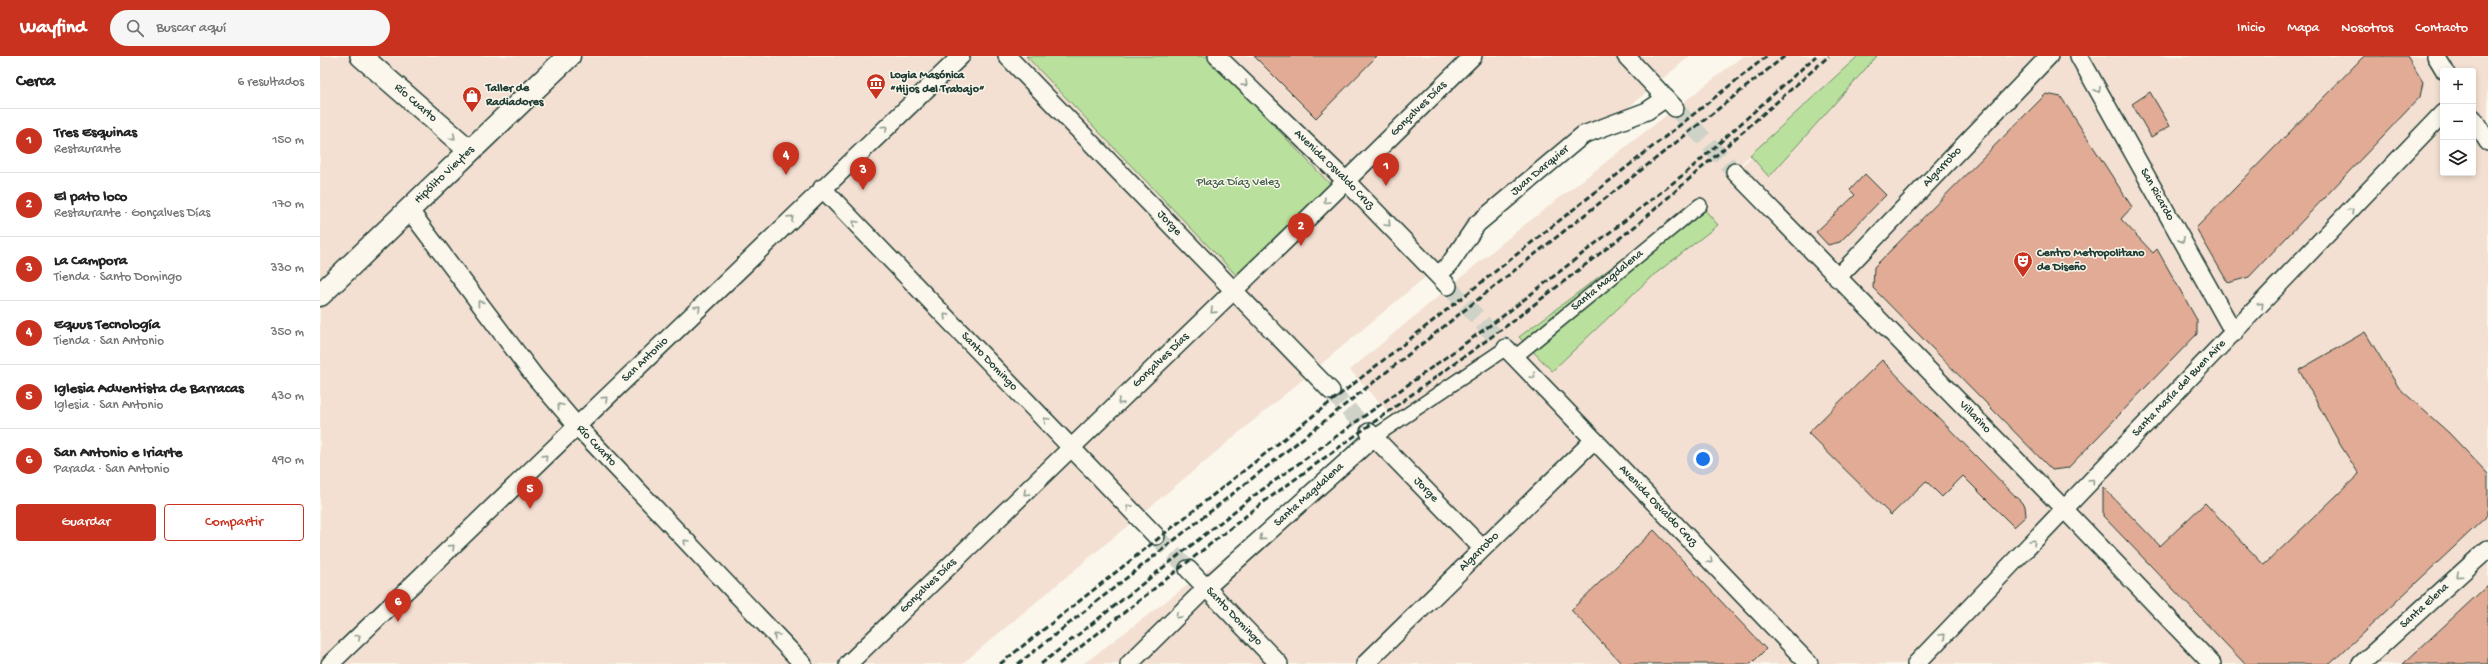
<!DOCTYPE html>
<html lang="es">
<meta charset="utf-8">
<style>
:root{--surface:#fff;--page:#f6f6f6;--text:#222;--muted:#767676;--line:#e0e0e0;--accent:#c8321e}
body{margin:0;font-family:"Gochi Hand",sans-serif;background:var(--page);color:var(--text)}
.controls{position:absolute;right:12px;top:12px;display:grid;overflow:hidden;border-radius:4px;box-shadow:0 2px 6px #0003}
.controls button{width:36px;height:36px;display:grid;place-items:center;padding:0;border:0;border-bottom:1px solid var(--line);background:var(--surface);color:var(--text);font:20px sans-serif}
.you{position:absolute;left:1383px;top:403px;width:14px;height:14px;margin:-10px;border:3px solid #fff;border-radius:50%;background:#1a73e8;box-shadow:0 0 0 6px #1a73e833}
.badge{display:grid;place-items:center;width:26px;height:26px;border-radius:50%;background:var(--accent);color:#fff;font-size:13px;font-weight:700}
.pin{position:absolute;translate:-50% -33px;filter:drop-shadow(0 1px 2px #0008)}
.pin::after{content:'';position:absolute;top:21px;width:14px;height:12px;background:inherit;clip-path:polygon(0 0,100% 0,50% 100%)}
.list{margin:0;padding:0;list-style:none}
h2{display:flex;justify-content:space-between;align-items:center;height:52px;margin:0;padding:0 16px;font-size:17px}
h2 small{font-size:13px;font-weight:400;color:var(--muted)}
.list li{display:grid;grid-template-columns:26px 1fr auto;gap:12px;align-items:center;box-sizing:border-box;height:64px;padding:0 16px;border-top:1px solid var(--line)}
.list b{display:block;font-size:15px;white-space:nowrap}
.list p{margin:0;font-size:13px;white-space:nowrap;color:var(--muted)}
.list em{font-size:13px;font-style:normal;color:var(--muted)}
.actions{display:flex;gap:8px;padding:12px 16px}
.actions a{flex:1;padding:9px 0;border:1px solid var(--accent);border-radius:4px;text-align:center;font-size:14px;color:var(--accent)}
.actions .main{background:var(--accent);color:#fff}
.icon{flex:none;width:22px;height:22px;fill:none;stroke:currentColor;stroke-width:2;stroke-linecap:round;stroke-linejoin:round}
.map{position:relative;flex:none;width:2168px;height:608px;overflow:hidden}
header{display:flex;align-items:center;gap:24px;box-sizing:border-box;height:56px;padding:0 20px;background:var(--accent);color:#fff}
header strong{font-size:19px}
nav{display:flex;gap:22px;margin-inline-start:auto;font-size:14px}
.search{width:280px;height:36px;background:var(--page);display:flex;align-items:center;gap:10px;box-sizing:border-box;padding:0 14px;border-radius:22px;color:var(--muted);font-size:15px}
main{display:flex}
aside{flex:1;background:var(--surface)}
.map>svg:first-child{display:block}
.built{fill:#f3e0d2;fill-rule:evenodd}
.green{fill:#b9e09c;stroke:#6c8e68}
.building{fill:#e1ab95;stroke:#1f3d34}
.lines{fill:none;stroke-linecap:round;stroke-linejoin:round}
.minor-tunnel{stroke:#cfd2c7;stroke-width:17;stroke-dasharray:17 8;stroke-linecap:butt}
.pedestrian-casing{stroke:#1f3d34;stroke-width:16}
.minor-casing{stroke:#1f3d34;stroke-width:20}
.tertiary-casing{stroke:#1f3d34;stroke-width:24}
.secondary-casing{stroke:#1f3d34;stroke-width:25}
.pedestrian{stroke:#fbf7ec;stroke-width:13}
.minor{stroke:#fbf7ec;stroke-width:17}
.tertiary{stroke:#fbf7ec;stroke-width:21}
.secondary{stroke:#fbf7ec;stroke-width:22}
.rail{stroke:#1f3d34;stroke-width:3;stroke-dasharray:6 3;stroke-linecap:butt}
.oneway{stroke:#8d9a90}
.labels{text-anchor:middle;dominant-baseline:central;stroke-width:3;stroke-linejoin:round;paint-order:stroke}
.poi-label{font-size:12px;font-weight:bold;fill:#1f3d34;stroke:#fbf7ec;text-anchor:start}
.street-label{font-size:12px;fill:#1f3d34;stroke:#fbf7ec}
.park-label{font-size:12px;fill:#3e5e49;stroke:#fbf7ec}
</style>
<header>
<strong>Wayfind</strong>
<div class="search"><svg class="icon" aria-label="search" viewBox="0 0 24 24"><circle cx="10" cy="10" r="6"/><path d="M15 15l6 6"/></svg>Buscar aquí</div>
<nav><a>Inicio</a><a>Mapa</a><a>Nosotros</a><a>Contacto</a></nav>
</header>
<main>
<aside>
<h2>Cerca<small>6 resultados</small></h2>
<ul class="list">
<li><span class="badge">1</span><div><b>Tres Esquinas</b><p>Restaurante</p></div><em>150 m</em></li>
<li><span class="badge">2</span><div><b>El pato loco</b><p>Restaurante · Gonçalves Días</p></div><em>170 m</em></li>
<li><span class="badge">3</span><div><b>La Campora</b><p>Tienda · Santo Domingo</p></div><em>330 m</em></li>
<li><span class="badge">4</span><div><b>Equus Tecnología</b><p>Tienda · San Antonio</p></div><em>350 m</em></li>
<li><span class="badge">5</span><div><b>Iglesia Adventista de Barracas</b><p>Iglesia · San Antonio</p></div><em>430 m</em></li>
<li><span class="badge">6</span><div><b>San Antonio e Iriarte</b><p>Parada · San Antonio</p></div><em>490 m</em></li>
</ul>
<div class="actions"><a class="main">Guardar</a><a>Compartir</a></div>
</aside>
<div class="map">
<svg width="2168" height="608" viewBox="0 0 2168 608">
<rect width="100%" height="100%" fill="#fbf7ec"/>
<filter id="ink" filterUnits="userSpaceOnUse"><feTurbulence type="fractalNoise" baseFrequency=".025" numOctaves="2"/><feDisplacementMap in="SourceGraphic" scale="8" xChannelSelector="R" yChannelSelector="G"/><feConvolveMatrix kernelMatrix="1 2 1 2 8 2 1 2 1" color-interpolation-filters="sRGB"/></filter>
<g filter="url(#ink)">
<!-- built -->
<path class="built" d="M 0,0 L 1370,0 L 642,608 L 4,608 L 0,604 Z
M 1423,0 L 1538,0 L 1401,126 L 1557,0 L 2168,0 L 2168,608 L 763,608 L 1172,299 L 1074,362 L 1030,314 L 1193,178 ZM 2123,15 L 2153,15 L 2153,117 L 2123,117 Z"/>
<!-- green -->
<path class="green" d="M 706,0 L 887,0 L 1012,130 L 918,221 Z
M 1538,0 L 1557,0 L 1449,121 L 1430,99 Z
M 1378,146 L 1398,169 L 1330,222 L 1232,315 L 1199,281 Z"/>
<!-- building -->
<path class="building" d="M 934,0 L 1057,0 L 996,62 Z
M 2044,0 L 2087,0 L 2103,26 L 2100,41 L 1929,221 L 1908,227 L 1876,172 Z
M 1830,36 L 1850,70 L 1831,81 L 1812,48 Z
M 1726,38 L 1741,41 L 1812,151 L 1801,163 L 1833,197 L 1837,193 L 1877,264 L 1877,278 L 1748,412 L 1732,414 L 1553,232 L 1554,211 Z
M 1545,118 L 1566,139 L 1520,186 L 1508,189 L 1496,176 L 1535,139 L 1530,134 Z
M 2045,276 L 2079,332 L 2129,377 L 2168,418 L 2168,459 L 2010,608 L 1925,608 L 1783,460 L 1783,431 L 1840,490 L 1885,447 L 1944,509 L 2039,418 L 2021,390 L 1979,314 Z
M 1562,304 L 1705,450 L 1706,460 L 1694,471 L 1643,420 L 1622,441 L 1606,425 L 1571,459 L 1488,377 Z
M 1334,474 L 1446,593 L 1431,608 L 1302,608 L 1251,554 Z
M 2168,529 L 2168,608 L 2083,608 Z"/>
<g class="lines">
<!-- minor-tunnel -->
<path class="minor-tunnel" d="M 1355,52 L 1415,116
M 1128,230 L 1186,292
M 1011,335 L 1049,376
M 836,480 L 868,513"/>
<!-- pedestrian casing -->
<g class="pedestrian-casing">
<g id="pedestrian">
<path id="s1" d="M 1195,301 L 1380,149"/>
<path d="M 1054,381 L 1186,292"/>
</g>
</g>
<!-- minor casing -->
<g class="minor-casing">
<g id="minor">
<path id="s2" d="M 687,0 L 1011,335"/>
<path id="s3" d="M 897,0 L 1026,125 L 1128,230"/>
<path d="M 1306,0 L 1355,52"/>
<path id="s4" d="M 1759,0 L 1914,277"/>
<path d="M 2116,0 L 2125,15"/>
<path d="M 2153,62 L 2168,86"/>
<path id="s5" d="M 1415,116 L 1744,453 L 1892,608"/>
<path id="s6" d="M 502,132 L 836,480"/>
<path id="s7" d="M 90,155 L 215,321 L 257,370 L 483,608"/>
<path id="s8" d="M 1118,219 L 1129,209 L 1157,168 L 1263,79 L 1327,55 L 1346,42"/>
<path id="s9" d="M 1517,222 L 1729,0"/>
<path id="s10" d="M 1186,292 L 1489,608"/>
<path id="s11" d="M 1049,376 L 1162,492"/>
<path id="s12" d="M 868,513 L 959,608"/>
<path id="s13" d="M 10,608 L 641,0"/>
<path id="s14" d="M 528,608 L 969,181 L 1153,0"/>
<path id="s15" d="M 809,608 L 886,532 L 1054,381"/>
<path id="s16" d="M 1045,608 L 1274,384"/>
<path id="s17" d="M 1596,608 L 2123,57"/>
<path id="s18" d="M 2041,608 L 2168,493"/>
</g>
</g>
<!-- tertiary casing -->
<g class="tertiary-casing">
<g id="tertiary">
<path id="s19" d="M 41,0 L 150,95"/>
</g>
</g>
<!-- secondary casing -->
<g class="secondary-casing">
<g id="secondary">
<path id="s20" d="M 0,239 L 249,0"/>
</g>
</g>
<!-- pedestrian -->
<use href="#pedestrian" class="pedestrian"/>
<!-- minor -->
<use href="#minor" class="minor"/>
<!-- tertiary -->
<use href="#tertiary" class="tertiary"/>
<!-- secondary -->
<use href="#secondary" class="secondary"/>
<!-- rail -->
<path class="rail" d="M 680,608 L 1447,0
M 698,608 L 1465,0
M 721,608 L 935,439 L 1183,260 L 1368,115 L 1496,0
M 739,608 L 941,448 L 1189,268 L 1318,168 L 1509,0"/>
</g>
<!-- one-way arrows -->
<defs><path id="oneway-chevron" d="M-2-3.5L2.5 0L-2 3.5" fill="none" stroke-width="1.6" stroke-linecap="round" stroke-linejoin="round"/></defs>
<g class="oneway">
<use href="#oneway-chevron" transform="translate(925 28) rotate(44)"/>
<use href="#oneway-chevron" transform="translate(1778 34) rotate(61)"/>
<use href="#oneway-chevron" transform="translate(565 72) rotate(-43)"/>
<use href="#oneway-chevron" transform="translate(133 81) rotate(41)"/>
<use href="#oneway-chevron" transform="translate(1006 145) rotate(135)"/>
<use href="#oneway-chevron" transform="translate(2031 155) rotate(-47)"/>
<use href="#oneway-chevron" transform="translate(471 162) rotate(-44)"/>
<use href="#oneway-chevron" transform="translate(535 167) rotate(-134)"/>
<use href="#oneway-chevron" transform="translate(1068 168) rotate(46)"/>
<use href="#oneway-chevron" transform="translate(1862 184) rotate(61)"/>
<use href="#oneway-chevron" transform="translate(160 247) rotate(-127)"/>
<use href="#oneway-chevron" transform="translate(1941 249) rotate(-46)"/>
<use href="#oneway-chevron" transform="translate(378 252) rotate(-44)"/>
<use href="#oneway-chevron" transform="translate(893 255) rotate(136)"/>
<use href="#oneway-chevron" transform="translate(626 260) rotate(-134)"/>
<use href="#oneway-chevron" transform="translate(1213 320) rotate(46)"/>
<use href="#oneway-chevron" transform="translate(285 343) rotate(-44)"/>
<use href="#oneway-chevron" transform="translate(800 346) rotate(136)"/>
<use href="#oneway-chevron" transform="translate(240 350) rotate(-130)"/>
<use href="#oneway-chevron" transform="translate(726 364) rotate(-134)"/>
<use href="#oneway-chevron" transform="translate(225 401) rotate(-44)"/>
<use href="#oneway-chevron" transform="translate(1772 425) rotate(-46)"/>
<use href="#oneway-chevron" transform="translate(706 437) rotate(136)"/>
<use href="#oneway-chevron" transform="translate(809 451) rotate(-133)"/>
<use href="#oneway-chevron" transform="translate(942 482) rotate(138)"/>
<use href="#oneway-chevron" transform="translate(366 486) rotate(-134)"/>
<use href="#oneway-chevron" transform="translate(1713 486) rotate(-46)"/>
<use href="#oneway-chevron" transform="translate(132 491) rotate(-44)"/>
<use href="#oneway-chevron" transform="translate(1390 505) rotate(46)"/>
<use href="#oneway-chevron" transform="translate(2139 519) rotate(138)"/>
<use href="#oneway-chevron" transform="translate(858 560) rotate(135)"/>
<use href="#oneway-chevron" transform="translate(456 580) rotate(-134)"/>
<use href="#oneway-chevron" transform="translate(1623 580) rotate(-46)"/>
<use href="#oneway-chevron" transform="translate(38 581) rotate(-43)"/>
</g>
</g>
<!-- icons -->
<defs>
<g id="museum-pin" transform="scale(1)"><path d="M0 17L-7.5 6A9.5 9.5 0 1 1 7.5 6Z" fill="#c8321e" stroke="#fbf7ec"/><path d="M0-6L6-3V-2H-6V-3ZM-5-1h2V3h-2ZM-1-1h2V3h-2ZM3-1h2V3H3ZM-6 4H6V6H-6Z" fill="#fff"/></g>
<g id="shop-pin" transform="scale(1)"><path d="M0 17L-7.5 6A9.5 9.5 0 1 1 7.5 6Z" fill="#c8321e" stroke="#fbf7ec"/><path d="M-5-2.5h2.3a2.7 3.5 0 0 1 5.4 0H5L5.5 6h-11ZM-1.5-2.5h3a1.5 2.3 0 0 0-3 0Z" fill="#fff"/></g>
<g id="theatre-pin" transform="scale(1)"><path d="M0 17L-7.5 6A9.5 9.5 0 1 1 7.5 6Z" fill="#c8321e" stroke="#fbf7ec"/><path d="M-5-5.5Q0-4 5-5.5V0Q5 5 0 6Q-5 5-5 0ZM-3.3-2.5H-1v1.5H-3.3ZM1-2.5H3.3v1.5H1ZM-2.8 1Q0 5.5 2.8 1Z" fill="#fff"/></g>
</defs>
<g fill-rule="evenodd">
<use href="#museum-pin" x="556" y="27"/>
<use href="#shop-pin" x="152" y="40"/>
<use href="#theatre-pin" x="1703" y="205"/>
</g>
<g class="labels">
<!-- poi labels -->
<g class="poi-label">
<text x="570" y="20">Logia Masónica<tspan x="570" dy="14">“Hijos del Trabajo”</tspan></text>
<text x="166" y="33">Taller de<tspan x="166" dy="14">Radiadores</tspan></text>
<text x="1717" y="198">Centro Metropolitano<tspan x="1717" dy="14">de Diseño</tspan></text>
</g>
<!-- street labels -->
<g class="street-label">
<text stroke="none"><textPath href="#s19" startOffset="72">Río Cuarto</textPath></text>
<text stroke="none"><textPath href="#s14" startOffset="796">Gonçalves Días</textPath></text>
<text stroke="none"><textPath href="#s9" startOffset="153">Algarrobo</textPath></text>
<text stroke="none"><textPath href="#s3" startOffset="163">Avenida Osvaldo Cruz</textPath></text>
<text stroke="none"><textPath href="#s8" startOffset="147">Juan Darquier</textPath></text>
<text stroke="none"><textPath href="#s20" startOffset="173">Hipólito Vieytes</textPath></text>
<text stroke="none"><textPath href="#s4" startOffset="159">San Ricardo</textPath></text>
<text stroke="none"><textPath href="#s2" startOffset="233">Jorge</textPath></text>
<text stroke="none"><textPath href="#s1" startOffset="120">Santa Magdalena</textPath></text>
<text stroke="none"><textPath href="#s13" startOffset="438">San Antonio</textPath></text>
<text stroke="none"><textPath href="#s6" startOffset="241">Santo Domingo</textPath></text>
<text stroke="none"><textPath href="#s14" startOffset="436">Gonçalves Días</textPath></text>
<text stroke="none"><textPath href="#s17" startOffset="381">Santa María del Buen Aire</textPath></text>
<text stroke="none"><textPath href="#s5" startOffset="343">Villarino</textPath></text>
<text stroke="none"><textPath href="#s7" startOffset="300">Río Cuarto</textPath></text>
<text stroke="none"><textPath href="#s11" startOffset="81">Jorge</textPath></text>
<text stroke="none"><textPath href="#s15" startOffset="247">Santa Magdalena</textPath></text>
<text stroke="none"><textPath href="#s10" startOffset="219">Avenida Osvaldo Cruz</textPath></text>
<text stroke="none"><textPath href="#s16" startOffset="160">Algarrobo</textPath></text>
<text stroke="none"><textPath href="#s14" startOffset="112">Gonçalves Días</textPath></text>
<text stroke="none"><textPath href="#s18" startOffset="86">Santa Elena</textPath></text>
<text stroke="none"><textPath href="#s12" startOffset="66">Santo Domingo</textPath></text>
</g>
<!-- park labels -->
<g class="park-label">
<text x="918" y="127">Plaza Díaz Velez</text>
</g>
</g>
</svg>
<div class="controls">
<button>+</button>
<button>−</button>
<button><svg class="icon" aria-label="layers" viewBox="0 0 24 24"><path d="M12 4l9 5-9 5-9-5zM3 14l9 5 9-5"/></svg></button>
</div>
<div class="you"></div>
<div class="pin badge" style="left:1066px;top:130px">1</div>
<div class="pin badge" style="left:981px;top:190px">2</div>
<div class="pin badge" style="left:543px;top:134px">3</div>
<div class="pin badge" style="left:466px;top:119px">4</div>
<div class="pin badge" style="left:210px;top:453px">5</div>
<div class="pin badge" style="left:78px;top:566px">6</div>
</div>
</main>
